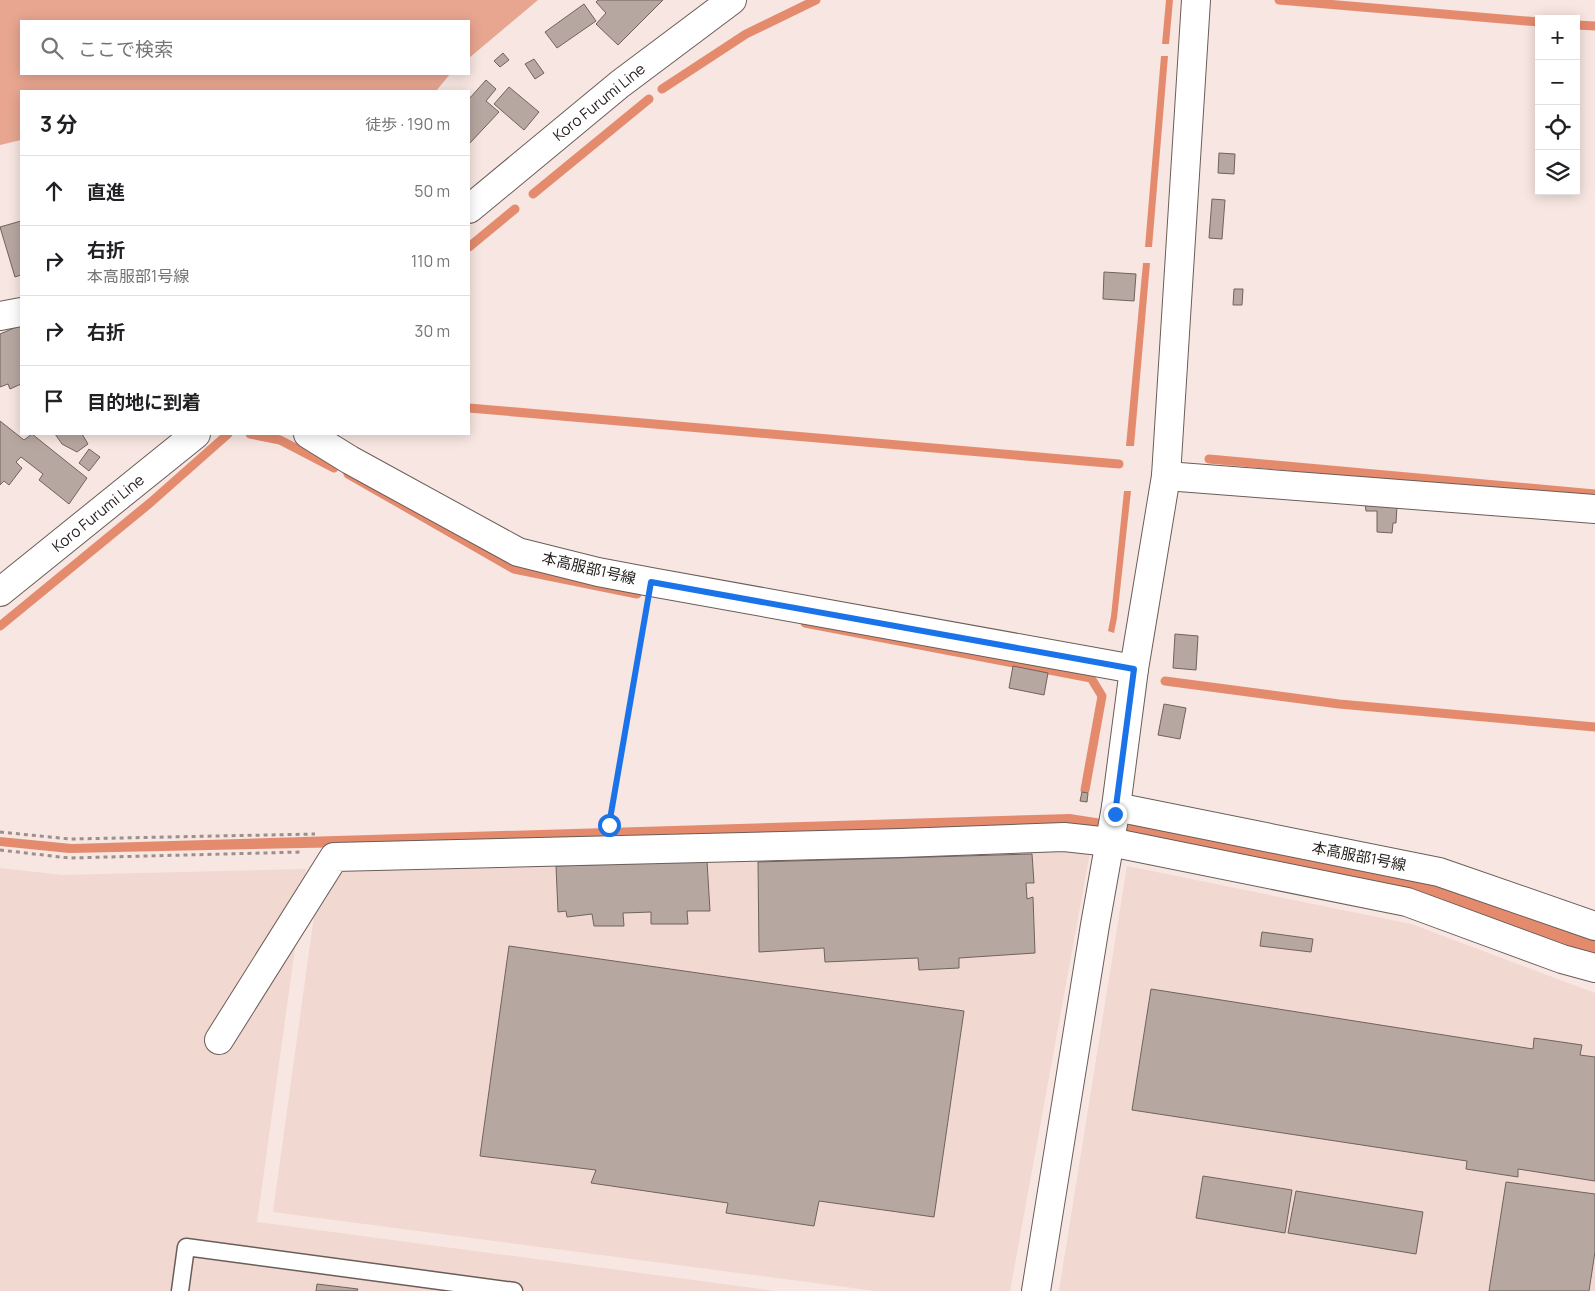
<!DOCTYPE html>
<html lang="ja">
<meta charset="utf-8">
<style>
:root{--surface:#fff;--page:#f6f6f6;--text:#202124;--muted:#757577;--line:#e0e0e0}
body{margin:0;font-family:Manrope,"Noto Sans JP",sans-serif;background:var(--page);color:var(--text)}
.controls{position:absolute;right:15px;top:15px;display:grid;overflow:hidden;border-radius:0px;box-shadow:0 2px 12px #0003}
.controls button{width:45px;height:45px;display:grid;place-items:center;padding:0;border:0;border-bottom:1px solid var(--line);background:var(--surface);color:var(--text);font:25px sans-serif}
.stop{position:absolute;width:15px;height:15px;margin:-11px;border:4px solid #1a73e8;border-radius:50%;background:#fff}
.stop.end{background:#1a73e8;border-color:#fff;box-shadow:0 1px 5px #0008}
.list{margin:0;padding:0;list-style:none}
h2{display:flex;justify-content:space-between;align-items:center;height:65px;margin:0;padding:0 20px;font-size:21px}
h2 small{font-size:16px;font-weight:400;color:var(--muted)}
.list li{display:grid;grid-template-columns:32px 1fr auto;gap:15px;align-items:center;box-sizing:border-box;height:70px;padding:0 20px;border-top:1px solid var(--line)}
.list b{display:block;font-size:19px;white-space:nowrap}
.list p{margin:0;font-size:16px;white-space:nowrap;color:var(--muted)}
.list em{font-size:16px;font-style:normal;color:var(--muted)}
.icon{flex:none;width:28px;height:28px;fill:none;stroke:currentColor;stroke-width:2;stroke-linecap:round;stroke-linejoin:round}
.map{position:relative;flex:none;width:1595px;height:1291px;overflow:hidden}
.search{position:absolute;background:var(--surface);box-shadow:0 2px 12px #0003;left:20px;top:20px;width:450px;height:55px;display:flex;align-items:center;gap:12px;box-sizing:border-box;padding:0 18px;border-radius:0px;color:var(--muted);font-size:19px}
.panel{position:absolute;background:var(--surface);box-shadow:0 2px 12px #0003;left:20px;top:90px;width:450px;height:345px;border-radius:0px}
.map>svg:first-child{display:block}
.built{fill:#f1d8d0}
.green{fill:#e8a691}
.water{fill:#e48b6e}
.lines{fill:none;stroke-linecap:round;stroke-linejoin:round}
.stream{stroke:#e48b6e;stroke-width:9}
.building{fill:#b7a7a1;stroke:#71625e}
.service-casing{stroke:#6b5d58;stroke-width:19}
.minor-casing{stroke:#6b5d58;stroke-width:30}
.tertiary-casing{stroke:#6b5d58;stroke-width:30}
.secondary-casing{stroke:#6b5d58;stroke-width:30}
.path{stroke:#9b908c;stroke-width:3;stroke-dasharray:4 4;stroke-linecap:butt}
.service{stroke:#fff;stroke-width:16}
.minor{stroke:#fff;stroke-width:28}
.tertiary{stroke:#fff;stroke-width:28}
.secondary{stroke:#fff;stroke-width:28}
.route{stroke:#1a73e8;stroke-width:6}
.labels{text-anchor:middle;dominant-baseline:central;stroke-width:5;stroke-linejoin:round;paint-order:stroke}
.street-label{font-size:15px;fill:#211c1a;stroke:#fff}
</style>
<div class="map">
<svg width="1595" height="1291" viewBox="0 0 1595 1291">
<rect width="100%" height="100%" fill="#f7e6e1"/>
<!-- built -->
<path class="built" d="M 1091,847 L 1010,1291 L 876,1291 L 273,1212 L 314,916 L 335,871 Z
M 1127,866 L 1411,924 L 1595,993 L 1595,1291 L 1059,1291 Z
M 0,868 L 62,875 L 306,869 L 257,1222 L 776,1291 L 0,1291 Z"/>
<!-- green -->
<path class="green" d="M 0,0 L 538,0 L 469,58 L 469,21 L 21,21 L 21,74 L 450,74 L 436,91 L 21,91 L 21,140 L 0,145 Z"/>
<!-- water -->
<path class="water" d="M 1166,0 L 1173,0 L 1169,44 L 1162,44 Z
M 1161,56 L 1168,56 L 1152,247 L 1145,247 Z
M 1143,263 L 1150,263 L 1134,446 L 1126,446 Z
M 1124,491 L 1131,491 L 1117,618 L 1114,633 L 1108,631 L 1111,616 Z
M 1070,814 L 1128,823 L 1146,821 L 1244,847 L 1311,858 L 1426,881 L 1595,937 L 1595,960 L 1129,837 L 352,847 L 69,853 L 0,846 L 0,837 L 72,844 Z"/>
<g class="lines">
<!-- stream -->
<path class="stream" d="M 1279,0 L 1539,22
M 1576,25 L 1595,26
M 662,89 L 746,34 L 816,0
M 533,194 L 649,99
M 469,247 L 515,209
M 469,408 L 1119,464
M 250,434 L 280,440 L 334,468
M 1209,459 L 1595,494
M 348,474 L 514,569 L 637,594
M 805,623 L 1091,678 L 1102,696 L 1085,790
M 0,626 L 150,503 L 228,434
M 1165,681 L 1339,704 L 1595,727"/>
</g>
<!-- building -->
<path class="building" d="M 598,0 L 663,0 L 618,45 L 596,24 L 606,13 L 596,2 Z
M 584,4 L 596,21 L 557,48 L 545,32 Z
M 503,53 L 509,60 L 500,67 L 494,61 Z
M 534,59 L 544,73 L 535,79 L 525,64 Z
M 486,80 L 496,89 L 486,101 L 499,112 L 469,144 L 469,99 Z
M 509,87 L 539,112 L 524,130 L 494,104 Z
M 1219,153 L 1235,154 L 1234,174 L 1218,173 Z
M 1212,199 L 1225,200 L 1222,239 L 1209,238 Z
M 21,221 L 21,275 L 15,277 L 0,227 Z
M 1104,272 L 1136,274 L 1134,301 L 1103,299 Z
M 1234,289 L 1243,289 L 1242,305 L 1233,305 Z
M 21,325 L 21,384 L 10,389 L 8,384 L 0,387 L 0,334 Z
M 0,421 L 24,440 L 32,434 L 87,478 L 69,504 L 39,480 L 43,474 L 21,457 L 16,462 L 22,468 L 9,485 L 4,481 L 0,485 Z
M 55,434 L 82,434 L 88,444 L 77,452 L 62,444 Z
M 89,449 L 100,457 L 89,471 L 79,463 Z
M 1365,503 L 1397,506 L 1396,523 L 1393,523 L 1392,533 L 1377,532 L 1377,511 L 1366,511 Z
M 1175,634 L 1198,636 L 1196,670 L 1173,668 Z
M 1013,666 L 1048,673 L 1044,695 L 1009,688 Z
M 1164,704 L 1186,708 L 1180,739 L 1158,735 Z
M 1082,792 L 1088,793 L 1087,802 L 1080,801 Z
M 1032,854 L 1034,883 L 1026,883 L 1027,899 L 1033,897 L 1035,953 L 959,958 L 959,968 L 919,970 L 918,958 L 825,962 L 824,948 L 759,952 L 758,862 Z
M 707,861 L 710,911 L 687,911 L 688,924 L 651,924 L 651,912 L 623,913 L 624,926 L 594,926 L 592,914 L 567,917 L 566,911 L 558,912 L 556,866 Z
M 1262,932 L 1313,939 L 1311,952 L 1260,946 Z
M 509,946 L 964,1011 L 934,1217 L 819,1201 L 814,1226 L 726,1213 L 728,1203 L 591,1183 L 596,1170 L 480,1156 Z
M 1151,989 L 1533,1049 L 1534,1038 L 1582,1045 L 1580,1055 L 1595,1057 L 1595,1181 L 1518,1169 L 1518,1177 L 1466,1169 L 1467,1161 L 1132,1110 Z
M 1203,1176 L 1292,1190 L 1285,1233 L 1196,1218 Z
M 1506,1182 L 1595,1194 L 1595,1252 L 1589,1291 L 1489,1291 Z
M 1296,1191 L 1423,1212 L 1416,1254 L 1288,1233 Z
M 317,1284 L 358,1289 L 357,1291 L 316,1291 Z"/>
<g class="lines">
<!-- service casing -->
<g class="service-casing">
<path id="service" d="M 180,1291 L 186,1247 L 514,1291"/>
</g>
<!-- minor casing -->
<g class="minor-casing">
<path id="minor" d="M 0,316 L 21,312
M 308,434 L 350,460 L 518,552 L 598,572 L 651,582 L 1134,669
M 1166,476 L 1595,509
M 1116,807 L 1439,872 L 1595,926
M 219,1040 L 334,857 L 901,843 L 1064,837 L 1110,842 L 1407,902 L 1562,959 L 1595,968"/>
</g>
<!-- tertiary casing -->
<g class="tertiary-casing">
<path id="tertiary" d="M 1036,1291 L 1095,925 L 1116,807 L 1134,669 L 1166,476 L 1196,0"/>
</g>
<!-- secondary casing -->
<g class="secondary-casing">
<path id="secondary" d="M 469,209 L 620,84 L 732,0
M 0,592 L 196,434"/>
</g>
<!-- path -->
<path class="path" d="M 610,820 L 646,612
M 0,832 L 70,839 L 315,834
M 0,850 L 69,858 L 302,852"/>
<!-- service -->
<use href="#service" class="service"/>
<!-- minor -->
<use href="#minor" class="minor"/>
<!-- tertiary -->
<use href="#tertiary" class="tertiary"/>
<!-- secondary -->
<use href="#secondary" class="secondary"/>
</g>
<g class="lines">
<!-- route -->
<path class="route" d="M 609,825 L 651,582 L 1134,669 L 1115,814"/>
</g>
<g class="labels">
<!-- street labels -->
<g class="street-label">
<text transform="translate(599 102) rotate(-39)">Koro Furumi Line</text>
<text transform="translate(98 513) rotate(-39)">Koro Furumi Line</text>
<text transform="translate(589 568) rotate(13)">本高服部1号線</text>
<text transform="translate(1359 856) rotate(11)">本高服部1号線</text>
</g>
</g>
</svg>
<div class="controls">
<button>+</button>
<button>−</button>
<button><svg class="icon" aria-label="locate" viewBox="0 0 24 24"><circle cx="12" cy="12" r="6"/><path d="M12 2v4M12 18v4M2 12h4M18 12h4"/></svg></button>
<button><svg class="icon" aria-label="layers" viewBox="0 0 24 24"><path d="M12 4l9 5-9 5-9-5zM3 14l9 5 9-5"/></svg></button>
</div>
<div class="stop" style="left:609px;top:825px"></div>
<div class="stop end" style="left:1115px;top:814px"></div>
<div class="search"><svg class="icon" aria-label="search" viewBox="0 0 24 24"><circle cx="10" cy="10" r="6"/><path d="M15 15l6 6"/></svg>ここで検索</div>
<section class="panel">
<h2>3 分<small>徒歩 · 190 m</small></h2>
<ul class="list">
<li><svg class="icon" aria-label="ahead" viewBox="0 0 24 24"><path d="M12 20V5M6 11l6-6 6 6"/></svg><div><b>直進</b></div><em>50 m</em></li>
<li><svg class="icon" aria-label="right" viewBox="0 0 24 24"><path d="M7 20v-9h11M14 6l5 5-5 5"/></svg><div><b>右折</b><p>本高服部1号線</p></div><em>110 m</em></li>
<li><svg class="icon" aria-label="right" viewBox="0 0 24 24"><path d="M7 20v-9h11M14 6l5 5-5 5"/></svg><div><b>右折</b></div><em>30 m</em></li>
<li><svg class="icon" aria-label="arrive" viewBox="0 0 24 24"><path d="M6 21V4h12l-3 4 3 4H6"/></svg><div><b>目的地に到着</b></div></li>
</ul>
</section>
</div>
